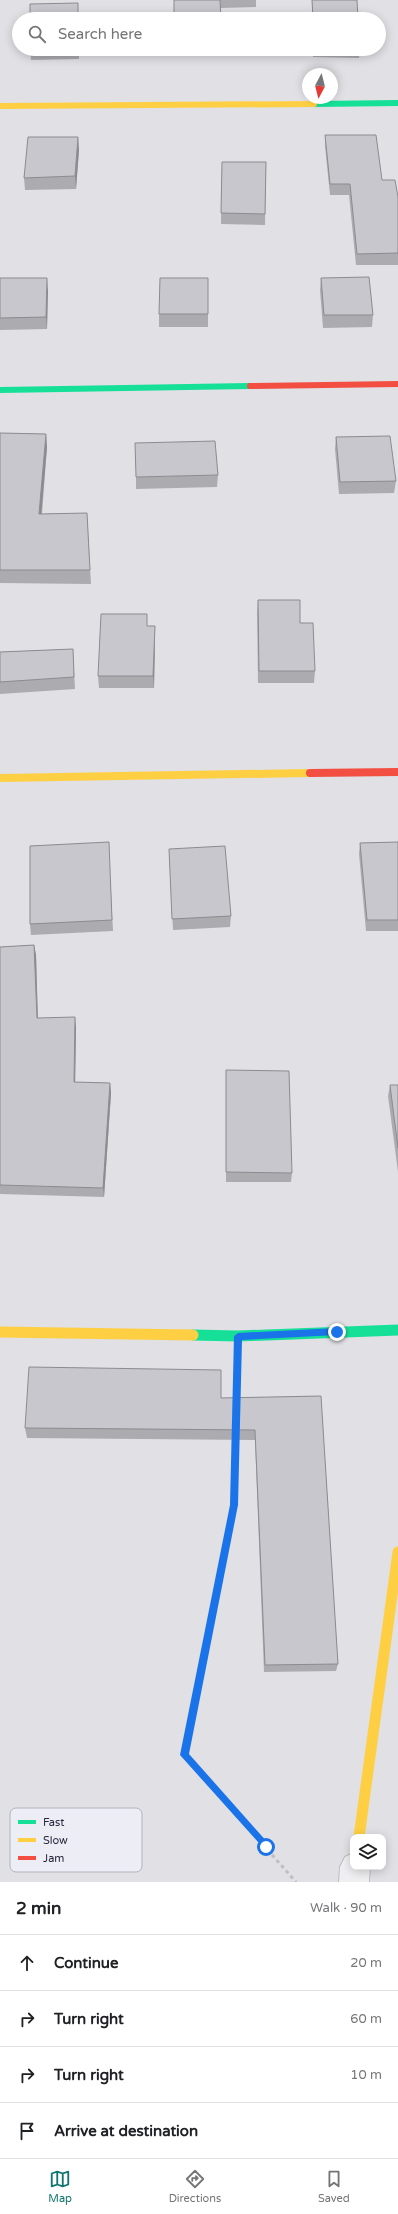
<!DOCTYPE html>
<meta charset="utf-8">
<style>
:root{--surface:#fff;--page:#f2f2f2;--text:#202124;--muted:#757577;--line:#e0e0e0;--accent:#0f766e}
body{margin:0;font-family:"Varela Round",sans-serif;background:var(--page);color:var(--text)}
.controls{position:absolute;right:12px;bottom:12px;display:grid;overflow:hidden;border-radius:8px;box-shadow:0 2px 10px #0003}
.controls button{width:36px;height:36px;display:grid;place-items:center;padding:0;border:0;border-bottom:1px solid var(--line);background:var(--surface);color:var(--text);font:20px sans-serif}
.compass{position:absolute;left:302px;top:68px;width:36px;height:36px;border-radius:50%;background:var(--surface);box-shadow:0 2px 10px #0003;rotate:187deg}
.stop{position:absolute;width:12px;height:12px;margin:-9px;border:3px solid #1a73e8;border-radius:50%;background:#fff}
.stop.end{background:#1a73e8;border-color:#fff;box-shadow:0 1px 4px #0008}
.list{margin:0;padding:0;list-style:none}
h2{display:flex;justify-content:space-between;align-items:center;height:52px;margin:0;padding:0 16px;font-size:17px}
h2 small{font-size:13px;font-weight:400;color:var(--muted)}
.list li{display:grid;grid-template-columns:26px 1fr auto;gap:12px;align-items:center;box-sizing:border-box;height:56px;padding:0 16px;border-top:1px solid var(--line)}
.list b{display:block;font-size:15px;white-space:nowrap}
.list em{font-size:13px;font-style:normal;color:var(--muted)}
.icon{flex:none;width:22px;height:22px;fill:none;stroke:currentColor;stroke-width:2;stroke-linecap:round;stroke-linejoin:round}
.map{position:relative;flex:none;width:398px;height:1882px;overflow:hidden}
.search{position:absolute;background:var(--surface);box-shadow:0 2px 10px #0003;left:12px;right:12px;top:12px;height:44px;display:flex;align-items:center;gap:10px;box-sizing:border-box;padding:0 14px;border-radius:22px;color:var(--muted);font-size:15px}
.sheet{height:276px;background:var(--surface)}
nav{display:flex;justify-content:space-around;align-items:center;box-sizing:border-box;height:56px;border-top:1px solid var(--line);background:var(--surface);font-size:11px;color:var(--muted)}
nav a{display:grid;justify-items:center;gap:2px}
nav .on{color:var(--accent)}
.map>svg:first-child{display:block}
.lines{fill:none;stroke-linecap:round;stroke-linejoin:round}
.street-casing{stroke:#bdbdc2;stroke-width:2}
.path{stroke:#bfbfc5;stroke-width:3;stroke-dasharray:3.5 3.5;stroke-linecap:butt}
.street{fill:#efeff2;fill-rule:evenodd}
.fast-far1{stroke:#16e098;stroke-width:6}
.fast{stroke:#16e098;stroke-width:11}
.slow-far2{stroke:#ffcf43;stroke-width:6}
.slow-far1{stroke:#ffcf43;stroke-width:8}
.slow{stroke:#ffcf43;stroke-width:11}
.jam-far1{stroke:#f24e42;stroke-width:6}
.jam{stroke:#f24e42;stroke-width:8}
.wall{fill:#ababb0}
.shaded-wall{fill:#8b8b90}
.building{fill:#c7c7cd;stroke:#8b8b90}
.route{fill:#1a73e8}
.key{fill:#ededf5;stroke:#b2b2be;stroke-width:1}
.key-label{font-size:11px;fill:#27273e}
</style>
<div class="map">
<svg width="398" height="1882" viewBox="0 0 398 1882">
<rect width="100%" height="100%" fill="#e0e0e5"/>
<g class="lines">
<!-- street casing -->
<g class="street-casing">
<path id="street" d="M 353,1853 L 353,1867 L 370,1867 L 369,1882 L 339,1882 L 340,1867 L 345,1857 Z"/>
</g>
<!-- path -->
<path class="path" d="M 236,1399 L 237,1368
M 235,1438 L 234,1505 L 184,1755 L 296,1882"/>
<!-- street -->
<use href="#street" class="street"/>
<!-- fast-far1 -->
<path class="fast-far1" d="M 314,104 L 398,103
M 0,390 L 250,386"/>
<!-- fast -->
<path class="fast" d="M 193,1335 L 238,1336 L 398,1330"/>
<!-- slow-far2 -->
<path class="slow-far2" d="M 0,106 L 314,104"/>
<!-- slow-far1 -->
<path class="slow-far1" d="M 0,778 L 310,773"/>
<!-- slow -->
<path class="slow" d="M 0,1332 L 193,1335
M 359,1837 L 398,1552"/>
<!-- jam-far1 -->
<path class="jam-far1" d="M 250,386 L 398,384"/>
<!-- jam -->
<path class="jam" d="M 310,773 L 398,772"/>
</g>
<!-- wall -->
<path class="wall" d="M 174,0 L 256,0 L 256,7 L 220,8 Z
M 312,0 L 358,19 L 312,19 Z
M 30,49 L 79,49 L 79,59 L 31,60 Z
M 173,49 L 221,49 L 221,55 L 174,55 Z
M 313,49 L 360,49 L 359,58 L 313,57 Z
M 325,135 L 382,180 L 398,197 L 398,265 L 356,265 L 349,195 L 330,195 L 325,146 Z
M 78,137 L 79,150 L 76,189 L 25,190 L 24,178 Z
M 222,162 L 266,162 L 265,225 L 221,224 Z
M 0,278 L 48,290 L 47,329 L 0,330 Z
M 208,278 L 208,327 L 159,327 L 159,314 Z
M 321,278 L 373,315 L 372,327 L 323,328 L 320,290 Z
M 0,433 L 46,434 L 47,447 L 42,514 L 87,513 L 91,584 L 0,583 Z
M 336,437 L 396,481 L 394,493 L 339,494 L 335,449 Z
M 218,475 L 217,487 L 136,489 L 136,477 Z
M 258,600 L 300,623 L 315,671 L 314,683 L 258,683 L 257,612 Z
M 148,626 L 155,626 L 155,638 L 154,688 L 99,688 L 98,676 Z
M 73,649 L 75,689 L 0,694 L 0,652 Z
M 398,842 L 398,931 L 366,931 L 359,854 L 360,843 Z
M 169,849 L 231,916 L 230,927 L 173,930 Z
M 109,854 L 113,931 L 31,935 L 30,924 Z
M 34,945 L 36,955 L 38,1018 L 76,1027 L 75,1082 L 110,1083 L 111,1093 L 104,1197 L 0,1194 L 0,947 Z
M 226,1080 L 292,1173 L 291,1182 L 226,1182 Z
M 390,1085 L 398,1085 L 398,1172 L 388,1096 Z
M 321,1396 L 338,1664 L 336,1671 L 264,1672 L 255,1440 L 27,1438 L 25,1428 L 221,1398 Z"/>
<!-- shaded-wall -->
<path class="shaded-wall" d="M 78,137 L 79,150 L 76,189 L 75,176 Z
M 47,278 L 48,290 L 47,329 L 46,317 Z
M 46,434 L 47,447 L 40,528 L 39,514 Z
M 155,626 L 155,638 L 154,688 L 153,676 Z
M 34,945 L 36,955 L 38,1028 L 37,1018 Z
M 75,1017 L 76,1027 L 75,1092 L 74,1082 Z
M 110,1083 L 111,1093 L 104,1197 L 103,1188 Z"/>
<!-- building -->
<path class="building" d="M 174,0 L 220,0 L 221,19 L 174,19 Z
M 312,0 L 357,0 L 358,19 L 313,19 Z
M 78,3 L 78,19 L 30,19 L 30,4 Z
M 325,135 L 376,135 L 382,180 L 395,180 L 398,197 L 398,253 L 357,254 L 350,184 L 330,184 Z
M 28,137 L 78,137 L 75,176 L 24,178 Z
M 222,162 L 266,162 L 265,214 L 221,213 Z
M 369,277 L 373,315 L 324,315 L 321,278 Z
M 0,278 L 47,278 L 46,317 L 0,318 Z
M 160,278 L 208,278 L 208,314 L 159,314 Z
M 0,433 L 46,434 L 39,514 L 87,513 L 90,570 L 0,570 Z
M 390,436 L 396,481 L 340,482 L 336,437 Z
M 215,441 L 218,475 L 136,477 L 135,443 Z
M 258,600 L 300,600 L 300,623 L 313,623 L 315,671 L 259,671 Z
M 101,614 L 147,614 L 147,626 L 155,626 L 153,676 L 98,676 Z
M 73,649 L 74,677 L 0,682 L 0,652 Z
M 109,842 L 112,920 L 30,924 L 30,846 Z
M 398,842 L 398,920 L 367,920 L 360,843 Z
M 225,846 L 231,916 L 172,919 L 169,849 Z
M 34,945 L 37,1018 L 75,1017 L 74,1082 L 110,1083 L 103,1188 L 0,1185 L 0,947 Z
M 226,1070 L 289,1071 L 292,1173 L 226,1172 Z
M 390,1085 L 398,1085 L 398,1148 Z
M 29,1367 L 221,1370 L 221,1398 L 321,1396 L 338,1664 L 265,1665 L 255,1430 L 25,1428 Z"/>
<!-- route -->
<path class="route" d="M 337,1328 L 341,1332 L 337,1335 L 242,1340 L 238,1505 L 189,1754 L 269,1844 L 269,1850 L 266,1851 L 180,1755 L 230,1505 L 234,1336 L 238,1333 Z"/>
<!-- legend -->
<rect x="10" y="1808" width="132" height="64" rx="6" class="key"/>
<rect x="18" y="1820" width="18" height="4" fill="#16e098"/>
<rect x="18" y="1838" width="18" height="4" fill="#ffcf43"/>
<rect x="18" y="1856" width="18" height="4" fill="#f24e42"/>
<g class="key-label">
<text x="43" y="1826">Fast</text>
<text x="43" y="1844">Slow</text>
<text x="43" y="1862">Jam</text>
</g>
</svg>
<div class="controls">
<button><svg class="icon" aria-label="layers" viewBox="0 0 24 24"><path d="M12 4l9 5-9 5-9-5zM3 14l9 5 9-5"/></svg></button>
</div>
<svg class="compass" viewBox="-18 -18 36 36"><path d="M0-13l5 13h-10z" fill="#e53935"/><path d="M0 13l5-13h-10z" fill="#757577"/></svg>
<div class="stop" style="left:266px;top:1847px"></div>
<div class="stop end" style="left:337px;top:1332px"></div>
<div class="search"><svg class="icon" aria-label="search" viewBox="0 0 24 24"><circle cx="10" cy="10" r="6"/><path d="M15 15l6 6"/></svg>Search here</div>
</div>
<section class="sheet">
<h2>2 min<small>Walk · 90 m</small></h2>
<ul class="list">
<li><svg class="icon" aria-label="ahead" viewBox="0 0 24 24"><path d="M12 20V5M6 11l6-6 6 6"/></svg><div><b>Continue</b></div><em>20 m</em></li>
<li><svg class="icon" aria-label="right" viewBox="0 0 24 24"><path d="M7 20v-9h11M14 6l5 5-5 5"/></svg><div><b>Turn right</b></div><em>60 m</em></li>
<li><svg class="icon" aria-label="right" viewBox="0 0 24 24"><path d="M7 20v-9h11M14 6l5 5-5 5"/></svg><div><b>Turn right</b></div><em>10 m</em></li>
<li><svg class="icon" aria-label="arrive" viewBox="0 0 24 24"><path d="M6 21V4h12l-3 4 3 4H6"/></svg><div><b>Arrive at destination</b></div></li>
</ul>
</section>
<nav>
<a class="on"><svg class="icon" aria-label="map" viewBox="0 0 24 24"><path d="M3 6l6-2 6 2 6-2v14l-6 2-6-2-6 2zM9 4v14M15 6v14"/></svg>Map</a>
<a><svg class="icon" aria-label="directions" viewBox="0 0 24 24"><path d="M12 3l9 9-9 9-9-9zM9 14v-3h6M13 9l2 2-2 2"/></svg>Directions</a>
<a><svg class="icon" aria-label="saved" viewBox="0 0 24 24"><path d="M7 4h10v16l-5-4-5 4z"/></svg>Saved</a>
</nav>
